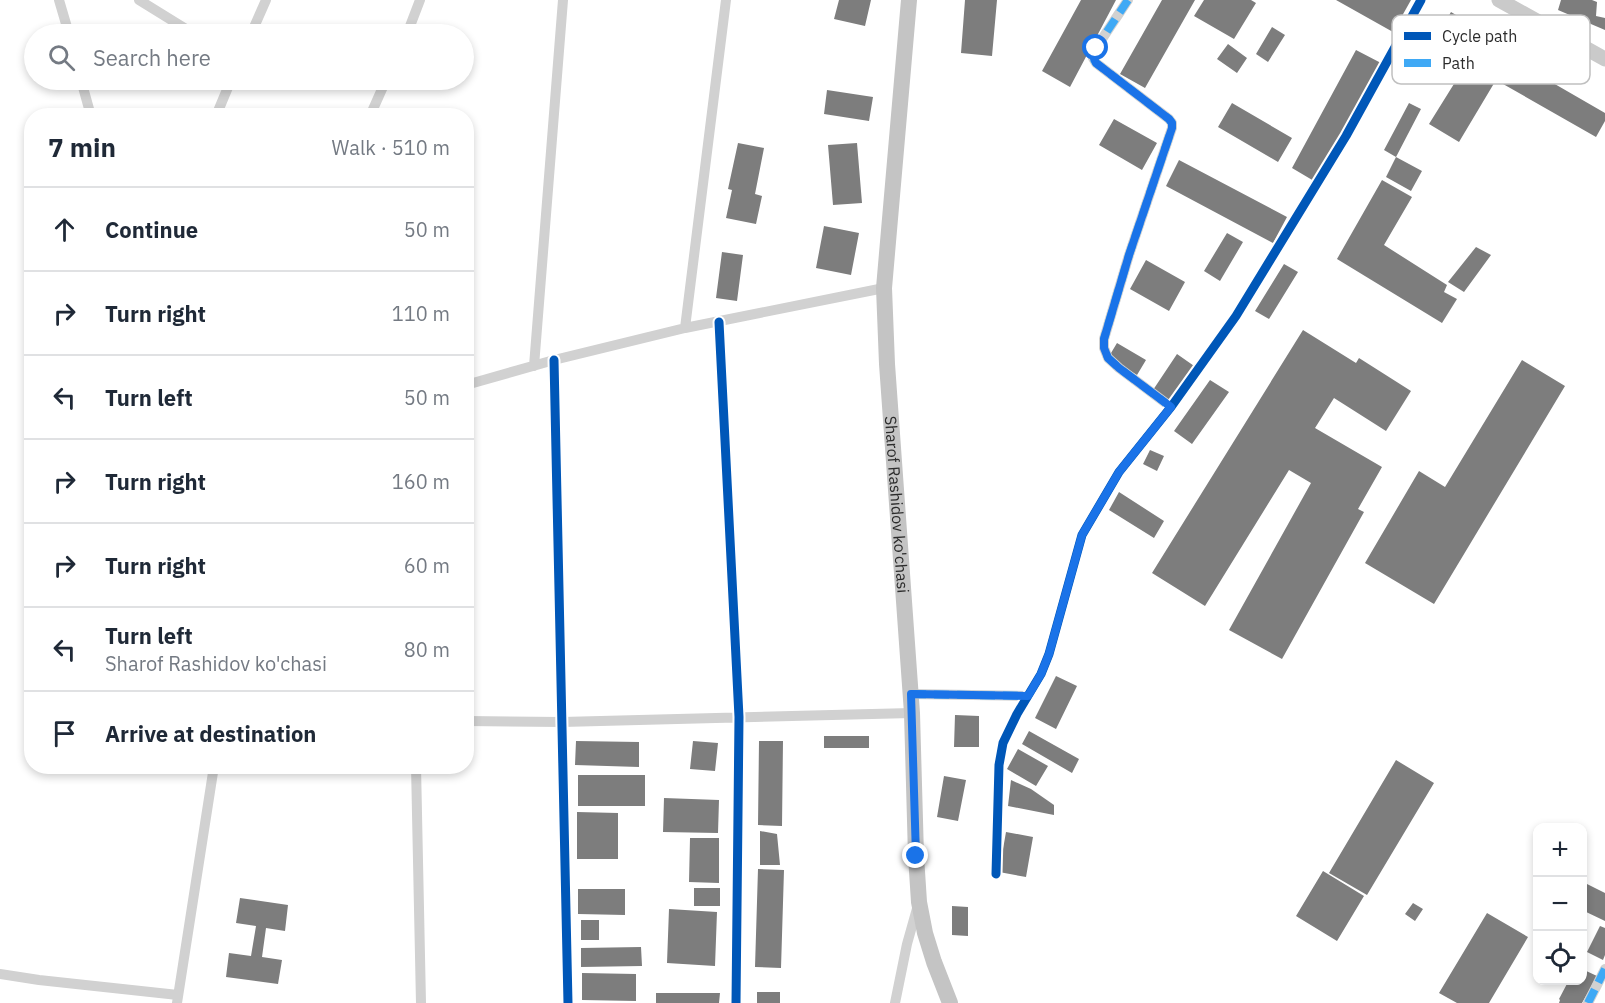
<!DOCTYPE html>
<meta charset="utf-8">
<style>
:root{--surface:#fff;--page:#f2f2f3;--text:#1f2937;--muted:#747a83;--line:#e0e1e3}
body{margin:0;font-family:"IBM Plex Sans",sans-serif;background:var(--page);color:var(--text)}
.controls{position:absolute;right:18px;bottom:18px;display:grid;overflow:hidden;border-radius:12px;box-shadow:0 3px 9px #0003}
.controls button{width:54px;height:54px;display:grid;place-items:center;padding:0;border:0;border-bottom:2px solid var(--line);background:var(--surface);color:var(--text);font:30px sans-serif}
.stop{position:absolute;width:18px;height:18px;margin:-14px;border:4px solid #1a73e8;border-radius:50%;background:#fff}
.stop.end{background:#1a73e8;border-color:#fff;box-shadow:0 2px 6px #0008}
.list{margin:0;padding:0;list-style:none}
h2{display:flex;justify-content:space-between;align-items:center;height:78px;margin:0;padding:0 24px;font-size:26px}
h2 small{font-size:20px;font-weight:400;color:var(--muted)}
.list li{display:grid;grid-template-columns:39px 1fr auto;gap:18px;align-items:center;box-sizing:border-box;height:84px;padding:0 24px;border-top:2px solid var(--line)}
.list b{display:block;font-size:22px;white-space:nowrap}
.list p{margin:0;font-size:20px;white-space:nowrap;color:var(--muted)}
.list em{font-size:20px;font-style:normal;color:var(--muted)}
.icon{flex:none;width:33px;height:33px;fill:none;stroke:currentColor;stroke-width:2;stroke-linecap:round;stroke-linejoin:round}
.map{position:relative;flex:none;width:1605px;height:1003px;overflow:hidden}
.search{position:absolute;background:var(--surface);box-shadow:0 3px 9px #0003;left:24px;top:24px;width:450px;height:66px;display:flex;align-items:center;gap:15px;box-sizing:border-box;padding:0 21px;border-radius:33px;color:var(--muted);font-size:22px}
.panel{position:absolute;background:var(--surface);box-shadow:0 3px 9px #0003;left:24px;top:108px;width:450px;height:666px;border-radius:24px}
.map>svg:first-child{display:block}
.building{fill:#7d7d7d}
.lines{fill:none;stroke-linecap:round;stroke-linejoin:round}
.street{stroke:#d1d1d1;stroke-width:10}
.secondary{stroke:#cacaca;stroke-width:15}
.primary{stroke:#c4c4c4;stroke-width:16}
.quiet{stroke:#3fa9f5;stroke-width:8;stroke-dasharray:15 8;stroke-linecap:butt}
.cycleway-casing{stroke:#fff;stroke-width:13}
.cycleway{stroke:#0057b8;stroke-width:9}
.route{stroke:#1a73e8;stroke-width:8}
.labels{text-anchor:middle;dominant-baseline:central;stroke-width:6;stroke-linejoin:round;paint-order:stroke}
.street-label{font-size:16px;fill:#2c2c2c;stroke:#fff}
.key{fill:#fff;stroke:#c0c0c0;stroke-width:1.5}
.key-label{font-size:16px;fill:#2c2c2c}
</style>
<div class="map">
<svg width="1605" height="1003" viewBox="0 0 1605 1003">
<rect width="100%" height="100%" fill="#fff"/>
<!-- building -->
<path class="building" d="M 839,0 L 871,0 L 865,26 L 834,19 Z
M 965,0 L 997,0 L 992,56 L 961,53 Z
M 1081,0 L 1116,0 L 1070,87 L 1042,71 Z
M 1162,0 L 1195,0 L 1145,88 L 1120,74 Z
M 1204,0 L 1251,0 L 1256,3 L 1234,39 L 1194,16 Z
M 1336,0 L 1411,0 L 1393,32 Z
M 1561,0 L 1592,0 L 1597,2 L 1596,16 L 1605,18 L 1605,30 L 1558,10 Z
M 1451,12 L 1481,30 L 1454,74 L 1431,60 L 1439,46 L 1437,45 L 1443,33 L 1447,34 L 1450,29 L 1444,24 Z
M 1272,27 L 1285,35 L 1268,62 L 1256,54 Z
M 1475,41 L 1534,72 L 1605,113 L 1605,121 L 1596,137 L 1496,80 L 1459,142 L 1429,124 L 1467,63 L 1463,61 Z
M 1228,44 L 1247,58 L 1237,73 L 1217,59 Z
M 1356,50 L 1381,63 L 1319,184 L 1292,168 Z
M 827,90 L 873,97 L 869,121 L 824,114 Z
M 1232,103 L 1292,138 L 1278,162 L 1218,127 Z
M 1409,103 L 1421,109 L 1396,157 L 1384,150 Z
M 1114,119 L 1157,143 L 1142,170 L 1099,145 Z
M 738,143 L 764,148 L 755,194 L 762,196 L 756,224 L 726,218 L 732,190 L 728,189 Z
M 857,143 L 862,203 L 833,205 L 828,145 Z
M 1396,157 L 1422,171 L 1411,191 L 1386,177 Z
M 1179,160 L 1287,217 L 1273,243 L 1166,186 Z
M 1382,180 L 1412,197 L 1384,245 L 1447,285 L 1444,292 L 1457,299 L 1442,323 L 1337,259 Z
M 824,226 L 859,233 L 851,275 L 816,268 Z
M 1227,233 L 1243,242 L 1220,281 L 1204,271 Z
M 1476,247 L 1491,255 L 1464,292 L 1448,282 Z
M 722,252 L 743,255 L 737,301 L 716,298 Z
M 1146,260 L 1185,282 L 1169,311 L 1130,289 Z
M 1284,264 L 1298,272 L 1269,319 L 1255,311 Z
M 1303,330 L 1356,363 L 1359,358 L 1411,391 L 1386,431 L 1334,398 L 1315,428 L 1382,467 L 1358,509 L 1364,512 L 1282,659 L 1229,630 L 1311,483 L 1289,470 L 1205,606 L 1152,573 Z
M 1117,343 L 1146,360 L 1137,375 L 1108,358 Z
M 1177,354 L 1197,368 L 1171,407 L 1151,393 Z
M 1522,360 L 1565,386 L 1434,604 L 1365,563 L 1419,471 L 1445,487 Z
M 1210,380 L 1229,392 L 1192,444 L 1174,431 Z
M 1150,450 L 1164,456 L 1157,471 L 1143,464 Z
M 1119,492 L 1164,521 L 1154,538 L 1109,510 Z
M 1056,676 L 1077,686 L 1056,729 L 1035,718 Z
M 955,715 L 979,716 L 979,747 L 954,747 Z
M 1029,731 L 1079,759 L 1072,773 L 1022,744 Z
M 824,736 L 869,736 L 869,748 L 824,748 Z
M 576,741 L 639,742 L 639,767 L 575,765 Z
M 693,741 L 718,743 L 715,771 L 690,769 Z
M 759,741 L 783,741 L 782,826 L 758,825 Z
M 1018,749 L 1048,766 L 1036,786 L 1007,769 Z
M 1396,760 L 1434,783 L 1367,895 L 1329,873 Z
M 578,775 L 645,775 L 645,806 L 578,806 Z
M 944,776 L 966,780 L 958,821 L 937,817 Z
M 1011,780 L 1031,789 L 1054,805 L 1054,815 L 1008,806 Z
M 664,798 L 719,800 L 718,833 L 663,832 Z
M 577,812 L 618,813 L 618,859 L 577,859 Z
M 760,831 L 777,834 L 780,865 L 760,865 Z
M 1006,832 L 1033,837 L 1026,877 L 999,872 Z
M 690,838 L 719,838 L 719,883 L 689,882 Z
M 758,869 L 784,870 L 781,968 L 755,967 Z
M 1323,871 L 1364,896 L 1337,941 L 1296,916 Z
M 1585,883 L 1605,893 L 1605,921 L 1582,910 L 1582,888 Z
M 694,888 L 720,888 L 720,906 L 694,906 Z
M 578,889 L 625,889 L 625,915 L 578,914 Z
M 240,898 L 288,905 L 285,931 L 266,928 L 262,957 L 282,960 L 278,984 L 226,977 L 229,953 L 251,956 L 256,926 L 236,923 Z
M 1413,903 L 1423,909 L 1415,921 L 1405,914 Z
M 952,906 L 968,907 L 968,936 L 952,935 Z
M 669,909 L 717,912 L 715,966 L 667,963 Z
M 1487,913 L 1528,937 L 1489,1003 L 1457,1003 L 1439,993 Z
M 581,920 L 599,920 L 599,940 L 581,940 Z
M 1600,926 L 1605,928 L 1605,955 L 1603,960 L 1587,952 Z
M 641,947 L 642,966 L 581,967 L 581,948 Z
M 1582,969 L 1597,976 L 1582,1003 L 1559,1003 L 1560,1000 L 1559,999 L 1569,980 L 1582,980 Z
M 582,973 L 636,974 L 636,1001 L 582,1000 Z
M 757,992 L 780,992 L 780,1003 L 757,1003 Z
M 656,993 L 720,993 L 719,1003 L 656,1003 Z"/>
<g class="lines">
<!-- street -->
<path class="street" d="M 59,0 L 69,34
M 139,0 L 194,34
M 1128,0 L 1096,48 L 1093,58 L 1096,63 L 1169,119 L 1172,123 L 1172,128 L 1129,255 L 1104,339 L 1104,348 L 1108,358 L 1119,368 L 1171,407
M 251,34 L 266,0
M 407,34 L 420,0
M 81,80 L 91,116
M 216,116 L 231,80
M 370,116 L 386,80
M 719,322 L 739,717 L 736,1003
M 685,328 L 726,0
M 554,360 L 568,1003
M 534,366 L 563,0
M 466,385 L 554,360 L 685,328 L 884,288
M 911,694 L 1028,696
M 466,721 L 562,722 L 912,713
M 416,766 L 421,1003
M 996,874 L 999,765 L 1003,743 L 1017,714 L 1041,674 L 1049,654 L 1082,535 L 1119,472 L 1171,407 L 1236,316 L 1346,136 L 1421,0
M 0,974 L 39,980 L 178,995
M 177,1003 L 214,766
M 895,1003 L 907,944 L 918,905
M 1588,1003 L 1605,969"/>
<!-- secondary -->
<path class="secondary" d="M 1499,0 L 1605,59"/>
<!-- primary -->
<path class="primary" id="s1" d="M 909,0 L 884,288 L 887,364 L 912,713 L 916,856 L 919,902 L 925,933 L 934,962 L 950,1003"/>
<!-- quiet -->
<path class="quiet" d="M 1128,0 L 1096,48 L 1093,58 L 1096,63 L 1169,119 L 1172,123 L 1172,128 L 1129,255 L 1104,339 L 1104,348 L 1108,358 L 1119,368 L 1171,407
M 911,694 L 1028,696
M 1588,1003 L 1605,969"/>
<!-- cycleway casing -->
<g class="cycleway-casing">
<path id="cycleway" d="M 719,322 L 739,717 L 736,1003
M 554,360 L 568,1003
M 996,874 L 999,765 L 1003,743 L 1017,714 L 1041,674 L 1049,654 L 1082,535 L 1119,472 L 1171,407 L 1236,316 L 1346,136 L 1421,0"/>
</g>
<!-- cycleway -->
<use href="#cycleway" class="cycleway"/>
</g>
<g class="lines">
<!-- route -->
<path class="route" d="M 916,856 L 911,694 L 1028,696 L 1041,674 L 1049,654 L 1082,535 L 1119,472 L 1171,407 L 1119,368 L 1108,358 L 1104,348 L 1104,339 L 1129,255 L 1172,128 L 1172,123 L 1169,119 L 1096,63 L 1093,56 L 1096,48"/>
</g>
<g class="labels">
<!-- street labels -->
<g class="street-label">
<text stroke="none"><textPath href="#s1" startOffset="506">Sharof Rashidov ko'chasi</textPath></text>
</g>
</g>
<!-- legend -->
<rect x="1392" y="15" width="198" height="69" rx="9" class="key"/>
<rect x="1404" y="32" width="27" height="8" fill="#0057b8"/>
<rect x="1404" y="59" width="27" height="8" fill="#3fa9f5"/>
<g class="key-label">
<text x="1442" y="42">Cycle path</text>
<text x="1442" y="69">Path</text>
</g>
</svg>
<div class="controls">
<button>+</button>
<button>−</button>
<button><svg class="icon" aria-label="locate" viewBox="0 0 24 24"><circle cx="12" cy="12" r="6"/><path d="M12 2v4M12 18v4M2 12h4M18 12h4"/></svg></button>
</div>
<div class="stop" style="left:1096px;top:48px"></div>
<div class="stop end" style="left:916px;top:856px"></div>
<div class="search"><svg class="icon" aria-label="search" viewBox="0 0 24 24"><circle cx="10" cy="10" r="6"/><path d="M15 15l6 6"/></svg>Search here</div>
<section class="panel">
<h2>7 min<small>Walk · 510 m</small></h2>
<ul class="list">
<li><svg class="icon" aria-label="ahead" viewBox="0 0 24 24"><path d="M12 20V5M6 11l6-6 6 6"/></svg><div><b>Continue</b></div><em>50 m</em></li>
<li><svg class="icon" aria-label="right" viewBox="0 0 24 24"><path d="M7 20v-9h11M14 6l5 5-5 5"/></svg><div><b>Turn right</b></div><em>110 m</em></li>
<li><svg class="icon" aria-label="left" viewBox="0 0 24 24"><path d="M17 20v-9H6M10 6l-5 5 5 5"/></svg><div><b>Turn left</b></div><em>50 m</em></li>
<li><svg class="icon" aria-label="right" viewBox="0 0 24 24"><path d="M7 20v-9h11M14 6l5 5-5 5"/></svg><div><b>Turn right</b></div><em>160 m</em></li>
<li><svg class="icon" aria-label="right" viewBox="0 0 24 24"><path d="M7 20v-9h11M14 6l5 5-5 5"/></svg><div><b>Turn right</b></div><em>60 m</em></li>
<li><svg class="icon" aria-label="left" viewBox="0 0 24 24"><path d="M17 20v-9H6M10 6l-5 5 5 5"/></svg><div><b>Turn left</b><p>Sharof Rashidov ko'chasi</p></div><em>80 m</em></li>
<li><svg class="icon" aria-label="arrive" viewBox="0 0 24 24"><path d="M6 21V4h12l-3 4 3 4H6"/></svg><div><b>Arrive at destination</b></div></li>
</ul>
</section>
</div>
